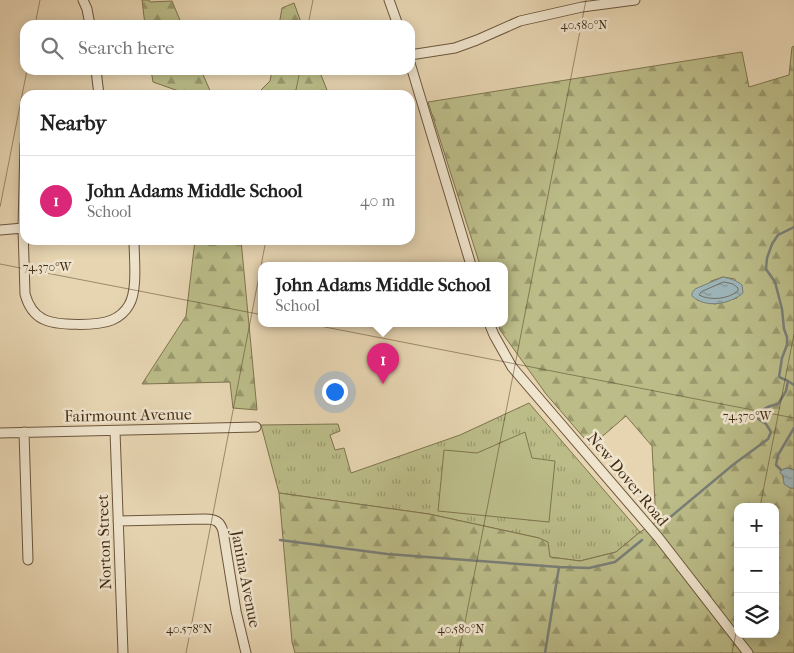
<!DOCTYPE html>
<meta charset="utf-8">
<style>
:root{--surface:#fff;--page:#f2f2f2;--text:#222;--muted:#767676;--line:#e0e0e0;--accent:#db2777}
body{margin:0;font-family:"IM FELL French Canon",serif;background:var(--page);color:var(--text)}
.controls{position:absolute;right:15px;bottom:15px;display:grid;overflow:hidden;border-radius:10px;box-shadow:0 2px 12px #0003}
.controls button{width:45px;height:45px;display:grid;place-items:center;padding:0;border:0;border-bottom:1px solid var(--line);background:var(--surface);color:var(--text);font:25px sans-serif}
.you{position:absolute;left:334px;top:391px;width:18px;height:18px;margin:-12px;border:4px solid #fff;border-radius:50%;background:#1a73e8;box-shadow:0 0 0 8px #1a73e833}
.badge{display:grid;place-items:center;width:32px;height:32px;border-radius:50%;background:var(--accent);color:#fff;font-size:16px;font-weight:700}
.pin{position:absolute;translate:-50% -41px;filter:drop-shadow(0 1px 2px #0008)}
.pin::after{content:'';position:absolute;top:26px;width:18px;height:15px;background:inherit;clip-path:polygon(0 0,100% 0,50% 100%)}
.popup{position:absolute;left:258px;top:262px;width:250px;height:65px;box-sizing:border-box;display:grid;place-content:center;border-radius:10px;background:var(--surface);filter:drop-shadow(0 1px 4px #0005);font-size:16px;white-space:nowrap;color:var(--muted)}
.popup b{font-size:19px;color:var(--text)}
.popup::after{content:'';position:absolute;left:50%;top:100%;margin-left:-10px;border:10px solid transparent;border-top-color:var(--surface)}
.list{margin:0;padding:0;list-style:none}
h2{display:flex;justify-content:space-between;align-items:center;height:65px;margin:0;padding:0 20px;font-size:21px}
h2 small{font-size:16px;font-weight:400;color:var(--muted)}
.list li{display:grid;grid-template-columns:32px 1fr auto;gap:15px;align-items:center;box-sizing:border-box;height:90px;padding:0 20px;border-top:1px solid var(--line)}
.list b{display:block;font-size:19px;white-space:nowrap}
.list p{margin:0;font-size:16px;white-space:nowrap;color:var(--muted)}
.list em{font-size:16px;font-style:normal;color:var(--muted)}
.icon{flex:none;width:28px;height:28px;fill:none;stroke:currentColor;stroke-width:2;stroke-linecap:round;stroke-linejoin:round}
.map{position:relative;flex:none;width:794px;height:653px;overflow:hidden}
.search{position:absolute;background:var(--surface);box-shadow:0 2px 12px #0003;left:20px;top:20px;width:395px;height:55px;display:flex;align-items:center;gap:12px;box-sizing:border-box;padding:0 18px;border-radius:15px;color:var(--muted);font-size:19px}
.panel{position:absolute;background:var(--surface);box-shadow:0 2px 12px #0003;left:20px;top:90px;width:395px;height:155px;border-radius:15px}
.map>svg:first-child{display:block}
.grass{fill:url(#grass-tufts);stroke:#7f744e}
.forest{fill:url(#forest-firs);stroke:#7f744e;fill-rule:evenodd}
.pitch{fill:#bbbc88;stroke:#7f744e}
.water{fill:url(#water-ripples);stroke:#797e77}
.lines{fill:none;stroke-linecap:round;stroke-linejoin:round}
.shore{stroke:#707066;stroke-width:1}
.stream{stroke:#797e77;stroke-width:2.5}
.minor-casing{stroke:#6c563c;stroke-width:11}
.minor{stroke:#efe4cd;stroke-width:9}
.ticks{fill:none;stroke:#432c14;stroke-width:1;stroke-opacity:0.45}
.labels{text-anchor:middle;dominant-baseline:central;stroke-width:5;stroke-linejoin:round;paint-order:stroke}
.street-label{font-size:16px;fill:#432c14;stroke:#efe4cd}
.ticks-label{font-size:12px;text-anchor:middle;fill:#432c14;stroke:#efe4cd;stroke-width:5;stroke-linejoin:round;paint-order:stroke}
</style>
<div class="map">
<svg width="794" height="653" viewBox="0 0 794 653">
<defs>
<pattern id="grass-tufts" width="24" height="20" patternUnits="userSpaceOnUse" patternTransform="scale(1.25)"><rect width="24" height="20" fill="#bbbc88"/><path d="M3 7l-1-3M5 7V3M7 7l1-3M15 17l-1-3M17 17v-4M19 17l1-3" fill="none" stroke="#9a996e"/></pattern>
<pattern id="forest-firs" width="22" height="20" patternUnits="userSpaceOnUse" patternTransform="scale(1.25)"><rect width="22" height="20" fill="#bbbc88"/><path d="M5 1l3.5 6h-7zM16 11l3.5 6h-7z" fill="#9a996e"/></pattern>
<pattern id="water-ripples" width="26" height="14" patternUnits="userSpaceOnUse" patternTransform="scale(1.25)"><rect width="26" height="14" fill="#9db5b9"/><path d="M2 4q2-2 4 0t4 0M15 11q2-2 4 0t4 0" fill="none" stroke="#829395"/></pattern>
</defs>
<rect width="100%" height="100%" fill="#e7d5b2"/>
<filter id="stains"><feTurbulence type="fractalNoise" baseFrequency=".004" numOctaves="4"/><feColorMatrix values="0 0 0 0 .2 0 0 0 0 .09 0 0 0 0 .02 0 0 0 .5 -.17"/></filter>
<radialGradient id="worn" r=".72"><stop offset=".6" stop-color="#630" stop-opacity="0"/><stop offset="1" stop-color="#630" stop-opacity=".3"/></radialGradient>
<!-- grass -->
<path class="grass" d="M 529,403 L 640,532 L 616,552 L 580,561 L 549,557 L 539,538 L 429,514 L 279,493 L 261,425 L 338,424 L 340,431 L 330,435 L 335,450 L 344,448 L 351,473 L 460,435 Z"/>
<!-- forest -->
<path class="forest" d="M 142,0 L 149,0 L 150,2 L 172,1 L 182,25 L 145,25 Z
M 294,3 L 302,25 L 279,25 L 282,8 Z
M 794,46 L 794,470 L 787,468 L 781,470 L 784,481 L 790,488 L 794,488 L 794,653 L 295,653 L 292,642 L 279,493 L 429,514 L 539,538 L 548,542 L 550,557 L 580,561 L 616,552 L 640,532 L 656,522 L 652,446 L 626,416 L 591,446 L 546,394 L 500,330 L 498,323 L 504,323 L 504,265 L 480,265 L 428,102 L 742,52 L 749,87 L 789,75 L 792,47 ZM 723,277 L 735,279 L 737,298 L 715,304 L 697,300 L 711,281 ZM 738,507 L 775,507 L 775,634 L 738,634 Z
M 151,70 L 201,70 L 212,95 L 190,95 L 153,82 Z
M 272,70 L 319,70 L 329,95 L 256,95 L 270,81 Z
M 195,240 L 241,240 L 257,410 L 233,408 L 230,382 L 142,384 L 186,316 Z"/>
<!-- pitch -->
<path class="pitch" d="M 525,432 L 532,458 L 555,461 L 549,522 L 438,511 L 444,450 L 477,453 Z"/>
<!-- water -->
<path class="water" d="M 723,277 C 731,279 736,280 742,285 L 743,293 C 730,304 706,309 692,296 L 692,293 L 695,289 Z
M 787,468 L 794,470 L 794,488 L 790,488 L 784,484 L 783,475 L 780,473 L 781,470 Z"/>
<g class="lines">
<!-- shore -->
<path class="shore" d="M 724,282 L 733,284 L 738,288 L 738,291 C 728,299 711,301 699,295 L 701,292 Z"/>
<!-- stream -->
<path class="stream" d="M 788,381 L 794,385
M 781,470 L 776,465 L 778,455 L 794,428
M 662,524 L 734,464 L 768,439 L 771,432 L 766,424 L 757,418 C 761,408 769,406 778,404 L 786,391 L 788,381 L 779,377 L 782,358 L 787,345 L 787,337 L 784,329 L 782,309 L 775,282 L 766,269 L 767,258 L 772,244 L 778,235 L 794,227
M 280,540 L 387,554 L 559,567 L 589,568 L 615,562 L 642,540
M 545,653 L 559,567"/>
<!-- minor casing -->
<g class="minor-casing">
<path id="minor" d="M 83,0 L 87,9 L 90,25
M 389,0 L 398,25
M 410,55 L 455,48 L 477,40 L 520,21 L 582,7 L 635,0
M 410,63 L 471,265
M 96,70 L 99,95
M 25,144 L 23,228 L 25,294 C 28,305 33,314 43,319 C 56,326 98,326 112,320 C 119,317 125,312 129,305 C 138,290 134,258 134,240
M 0,230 L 23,228
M 489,323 L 494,335 L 512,367 L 658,537 L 748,653
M 115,431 L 123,653
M 24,432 L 28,560
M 0,433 L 256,427
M 118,521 L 205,519 C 215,519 220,521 223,531 L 236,611 L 246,653"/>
</g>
<!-- minor -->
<use href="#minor" class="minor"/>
</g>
<!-- ticks -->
<path class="ticks" d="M 35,25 L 40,0M 308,25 L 313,0M 295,95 L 300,70M 0,207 L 27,70M 0,264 L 794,418M 760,507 L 794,334M 186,653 L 266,240M 459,653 L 586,0M 732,653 L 738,623"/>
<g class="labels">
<!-- street labels -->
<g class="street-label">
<text transform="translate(128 415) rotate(-1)">Fairmount Avenue</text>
<text transform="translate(628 479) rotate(50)">New Dover Road</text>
<text transform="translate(104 542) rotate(-92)">Norton Street</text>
<text transform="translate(246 579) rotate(79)">Janina Avenue</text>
</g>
</g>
<g class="ticks-label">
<text x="584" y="29">40.580°N</text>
<text x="47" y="271">74.370°W</text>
<text x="747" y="420">74.370°W</text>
<text x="189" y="633">40.578°N</text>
<text x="461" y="633">40.580°N</text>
</g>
<rect width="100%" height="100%" filter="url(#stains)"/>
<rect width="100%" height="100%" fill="url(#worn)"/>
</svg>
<div class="controls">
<button>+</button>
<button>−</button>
<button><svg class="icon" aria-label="layers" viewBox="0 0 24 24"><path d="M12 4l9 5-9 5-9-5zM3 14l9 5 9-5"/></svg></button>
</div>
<div class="you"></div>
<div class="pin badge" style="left:383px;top:384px">1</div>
<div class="popup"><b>John Adams Middle School</b>School</div>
<div class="search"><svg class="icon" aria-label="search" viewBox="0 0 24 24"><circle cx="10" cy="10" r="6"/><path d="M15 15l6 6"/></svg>Search here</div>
<section class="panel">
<h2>Nearby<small></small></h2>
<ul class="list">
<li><span class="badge">1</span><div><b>John Adams Middle School</b><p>School</p></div><em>40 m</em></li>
</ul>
</section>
</div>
